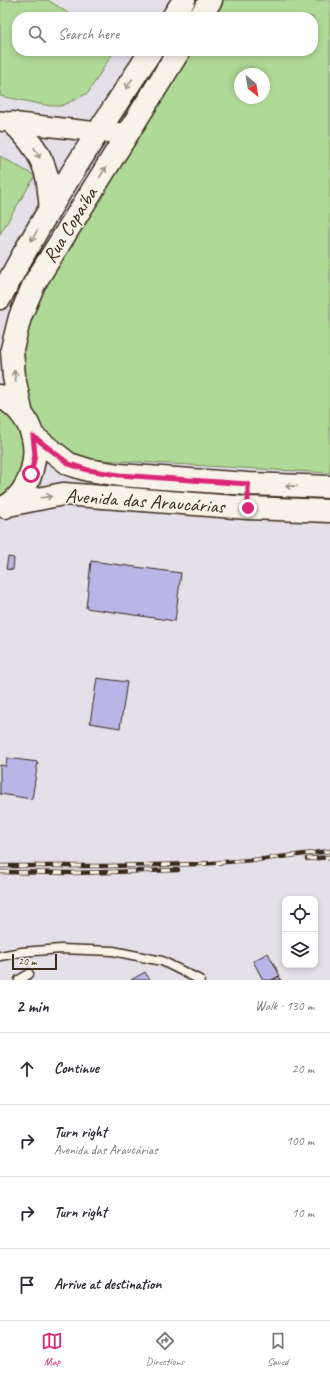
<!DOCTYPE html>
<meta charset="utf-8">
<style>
:root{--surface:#fff;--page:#f2f2f3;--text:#2b2b33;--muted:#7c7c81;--line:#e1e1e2;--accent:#db2777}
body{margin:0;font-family:Caveat,sans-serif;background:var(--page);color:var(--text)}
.controls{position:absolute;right:12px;bottom:12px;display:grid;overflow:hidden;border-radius:8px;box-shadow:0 2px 6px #0003}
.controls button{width:36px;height:36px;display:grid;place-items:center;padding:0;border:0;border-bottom:1px solid var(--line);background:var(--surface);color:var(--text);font:20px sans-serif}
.compass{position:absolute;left:234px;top:68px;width:36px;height:36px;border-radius:50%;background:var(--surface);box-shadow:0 2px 6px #0003;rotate:150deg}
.scale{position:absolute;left:12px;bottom:10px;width:45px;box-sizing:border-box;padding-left:4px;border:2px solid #3b2a1e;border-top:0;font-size:11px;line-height:14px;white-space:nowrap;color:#3b2a1e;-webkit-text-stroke:3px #f7f3e8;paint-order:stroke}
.stop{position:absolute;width:12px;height:12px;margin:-9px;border:3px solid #db2777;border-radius:50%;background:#fff}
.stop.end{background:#db2777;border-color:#fff;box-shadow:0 1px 4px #0008}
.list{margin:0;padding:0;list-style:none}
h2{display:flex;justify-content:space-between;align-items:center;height:52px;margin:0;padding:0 16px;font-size:17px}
h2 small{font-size:13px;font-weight:400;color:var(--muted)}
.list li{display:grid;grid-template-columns:26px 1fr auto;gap:12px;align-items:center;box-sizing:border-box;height:72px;padding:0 16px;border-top:1px solid var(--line)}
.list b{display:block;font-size:15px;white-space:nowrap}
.list p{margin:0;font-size:13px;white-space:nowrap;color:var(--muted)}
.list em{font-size:13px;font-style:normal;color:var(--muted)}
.icon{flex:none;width:22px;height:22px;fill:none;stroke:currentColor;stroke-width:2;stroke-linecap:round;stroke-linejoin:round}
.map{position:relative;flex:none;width:330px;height:980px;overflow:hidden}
.search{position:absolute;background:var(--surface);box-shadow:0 2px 6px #0003;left:12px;right:12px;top:12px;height:44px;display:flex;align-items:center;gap:10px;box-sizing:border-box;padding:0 14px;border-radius:16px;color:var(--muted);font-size:15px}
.sheet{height:340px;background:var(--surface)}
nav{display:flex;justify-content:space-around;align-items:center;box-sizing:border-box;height:56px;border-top:1px solid var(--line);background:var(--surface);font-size:11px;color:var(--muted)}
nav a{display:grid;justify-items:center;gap:2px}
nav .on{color:var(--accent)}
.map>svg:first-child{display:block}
.green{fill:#afd997;stroke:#75825a;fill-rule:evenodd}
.building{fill:#b9b5e7;stroke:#3b2a1e}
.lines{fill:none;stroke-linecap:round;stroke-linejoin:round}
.service-casing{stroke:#3b2a1e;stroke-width:11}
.tertiary-casing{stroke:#3b2a1e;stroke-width:22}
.secondary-casing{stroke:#3b2a1e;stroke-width:25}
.service{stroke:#f7f3e8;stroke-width:8}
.tertiary{stroke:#f7f3e8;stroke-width:19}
.secondary{stroke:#f7f3e8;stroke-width:22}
.rail-casing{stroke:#3b2a1e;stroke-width:4.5}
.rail{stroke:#f7f3e8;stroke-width:3;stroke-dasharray:9;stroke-linecap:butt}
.oneway{stroke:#998e83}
.route{stroke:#db2777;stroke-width:5}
.labels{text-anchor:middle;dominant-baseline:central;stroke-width:3.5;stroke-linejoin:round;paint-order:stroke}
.street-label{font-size:20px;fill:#3b2a1e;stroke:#f7f3e8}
</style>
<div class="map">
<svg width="330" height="980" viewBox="0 0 330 980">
<rect width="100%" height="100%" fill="#e4e0e8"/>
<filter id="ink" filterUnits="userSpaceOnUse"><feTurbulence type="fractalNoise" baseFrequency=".025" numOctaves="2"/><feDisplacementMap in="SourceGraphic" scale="8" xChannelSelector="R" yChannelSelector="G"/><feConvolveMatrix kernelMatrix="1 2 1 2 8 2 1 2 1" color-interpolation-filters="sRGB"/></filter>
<g filter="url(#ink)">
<!-- green -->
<path class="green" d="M 0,0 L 48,0 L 74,17 L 17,17 L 17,51 L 114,51 L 88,93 L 70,102 L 61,106 L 50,106 L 0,96 Z
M 222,0 L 330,0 L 330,473 L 83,459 L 58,446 L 43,431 L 29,403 L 22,367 L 26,328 L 44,281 L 190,51 L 313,51 L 313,17 L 211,17 ZM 240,74 L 264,74 L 264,98 L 240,98 Z
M 0,156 L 35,176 L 0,234 Z
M 0,402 L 13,412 L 28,444 L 23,478 L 0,503 Z"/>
<!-- building -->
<path class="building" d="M 8,557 L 14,558 L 13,570 L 6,569 Z
M 91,561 L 181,573 L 175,621 L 86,608 Z
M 97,678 L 127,682 L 120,728 L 90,723 Z
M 7,758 L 38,762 L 32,799 L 0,794 L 0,765 L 6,766 Z
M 268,953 L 280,976 L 272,980 L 263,980 L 253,961 Z
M 145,972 L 150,980 L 131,980 Z
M 279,976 L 281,980 L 272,980 Z"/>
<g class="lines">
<!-- service casing -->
<g class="service-casing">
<path id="service" d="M 0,956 L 22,952 L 61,949 L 113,951 L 162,961 L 200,980
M 19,980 L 29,974"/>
</g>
<!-- tertiary casing -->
<g class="tertiary-casing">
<path id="tertiary" d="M 0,121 L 98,132 L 127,133"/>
</g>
<!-- secondary casing -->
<g class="secondary-casing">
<path id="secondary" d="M 173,17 L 184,0
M 200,17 L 211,0
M 13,123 C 28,137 40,152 46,173 C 49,183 49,196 51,207
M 0,298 C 44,212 98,132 151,51
M 0,396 C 12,403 22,412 28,424 C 42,452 32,491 5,507
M 22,415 L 14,377 L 12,349 L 20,317 L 34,284 L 179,51
M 33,436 L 69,464 L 88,470 L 119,475 L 248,484 L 330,487
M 8,505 L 63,494 L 248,508 L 330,511"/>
</g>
<!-- service -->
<use href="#service" class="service"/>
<!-- tertiary -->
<use href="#tertiary" class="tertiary"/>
<!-- secondary -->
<use href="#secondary" class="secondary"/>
<!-- rail casing -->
<g class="rail-casing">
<path id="rail" d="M 307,859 L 330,857
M 0,866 L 108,866 L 200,864 L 264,859 L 330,851
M 0,872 L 74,873 L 178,870"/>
</g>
<!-- rail -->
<use href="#rail" class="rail"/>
</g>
<!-- one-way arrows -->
<defs><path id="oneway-shaft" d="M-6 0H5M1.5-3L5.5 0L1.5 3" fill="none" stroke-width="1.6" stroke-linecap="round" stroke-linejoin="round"/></defs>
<g class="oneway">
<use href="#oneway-shaft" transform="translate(129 84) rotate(123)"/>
<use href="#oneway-shaft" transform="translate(37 153) rotate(62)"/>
<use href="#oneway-shaft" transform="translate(103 172) rotate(-58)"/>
<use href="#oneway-shaft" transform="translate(34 236) rotate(121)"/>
<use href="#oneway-shaft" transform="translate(15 376) rotate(-99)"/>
<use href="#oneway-shaft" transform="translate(291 486) rotate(-178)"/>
<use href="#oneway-shaft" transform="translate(46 497) rotate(-9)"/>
</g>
</g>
<g class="lines" filter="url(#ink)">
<!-- route -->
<path class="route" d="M 31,474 L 35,455 L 33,436 L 69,464 L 88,470 L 119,475 L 248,484 L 248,508"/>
</g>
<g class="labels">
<!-- street labels -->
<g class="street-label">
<text transform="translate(70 225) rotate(-58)">Rua Copaíba</text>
<text transform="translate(145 501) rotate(4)">Avenida das Araucárias</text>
</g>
</g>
</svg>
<div class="controls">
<button><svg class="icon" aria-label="locate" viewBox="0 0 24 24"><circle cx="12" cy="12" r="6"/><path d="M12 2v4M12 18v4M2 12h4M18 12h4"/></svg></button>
<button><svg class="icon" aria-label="layers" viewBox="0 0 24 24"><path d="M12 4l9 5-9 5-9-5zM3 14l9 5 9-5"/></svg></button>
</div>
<svg class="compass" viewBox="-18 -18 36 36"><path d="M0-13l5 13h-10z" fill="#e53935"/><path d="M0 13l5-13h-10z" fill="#7c7c81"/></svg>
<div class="scale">20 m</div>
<div class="stop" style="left:31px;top:474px"></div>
<div class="stop end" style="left:248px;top:508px"></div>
<div class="search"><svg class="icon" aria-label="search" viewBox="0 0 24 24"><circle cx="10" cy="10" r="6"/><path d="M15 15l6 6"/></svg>Search here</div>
</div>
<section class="sheet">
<h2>2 min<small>Walk · 130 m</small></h2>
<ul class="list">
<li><svg class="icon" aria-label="ahead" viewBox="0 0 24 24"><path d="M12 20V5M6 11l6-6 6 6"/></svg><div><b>Continue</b></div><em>20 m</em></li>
<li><svg class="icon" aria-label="right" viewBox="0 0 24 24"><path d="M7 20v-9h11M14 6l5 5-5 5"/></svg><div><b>Turn right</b><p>Avenida das Araucárias</p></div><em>100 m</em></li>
<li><svg class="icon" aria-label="right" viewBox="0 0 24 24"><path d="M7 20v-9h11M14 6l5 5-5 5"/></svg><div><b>Turn right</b></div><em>10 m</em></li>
<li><svg class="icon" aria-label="arrive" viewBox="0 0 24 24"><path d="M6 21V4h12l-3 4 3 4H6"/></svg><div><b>Arrive at destination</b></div></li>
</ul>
</section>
<nav>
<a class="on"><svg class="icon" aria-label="map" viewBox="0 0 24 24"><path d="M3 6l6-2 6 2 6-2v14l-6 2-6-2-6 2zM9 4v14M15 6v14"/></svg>Map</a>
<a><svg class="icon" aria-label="directions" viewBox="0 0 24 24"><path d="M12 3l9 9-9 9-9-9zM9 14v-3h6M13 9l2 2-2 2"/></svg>Directions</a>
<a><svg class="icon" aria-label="saved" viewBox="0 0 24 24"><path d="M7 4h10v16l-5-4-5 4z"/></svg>Saved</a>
</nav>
